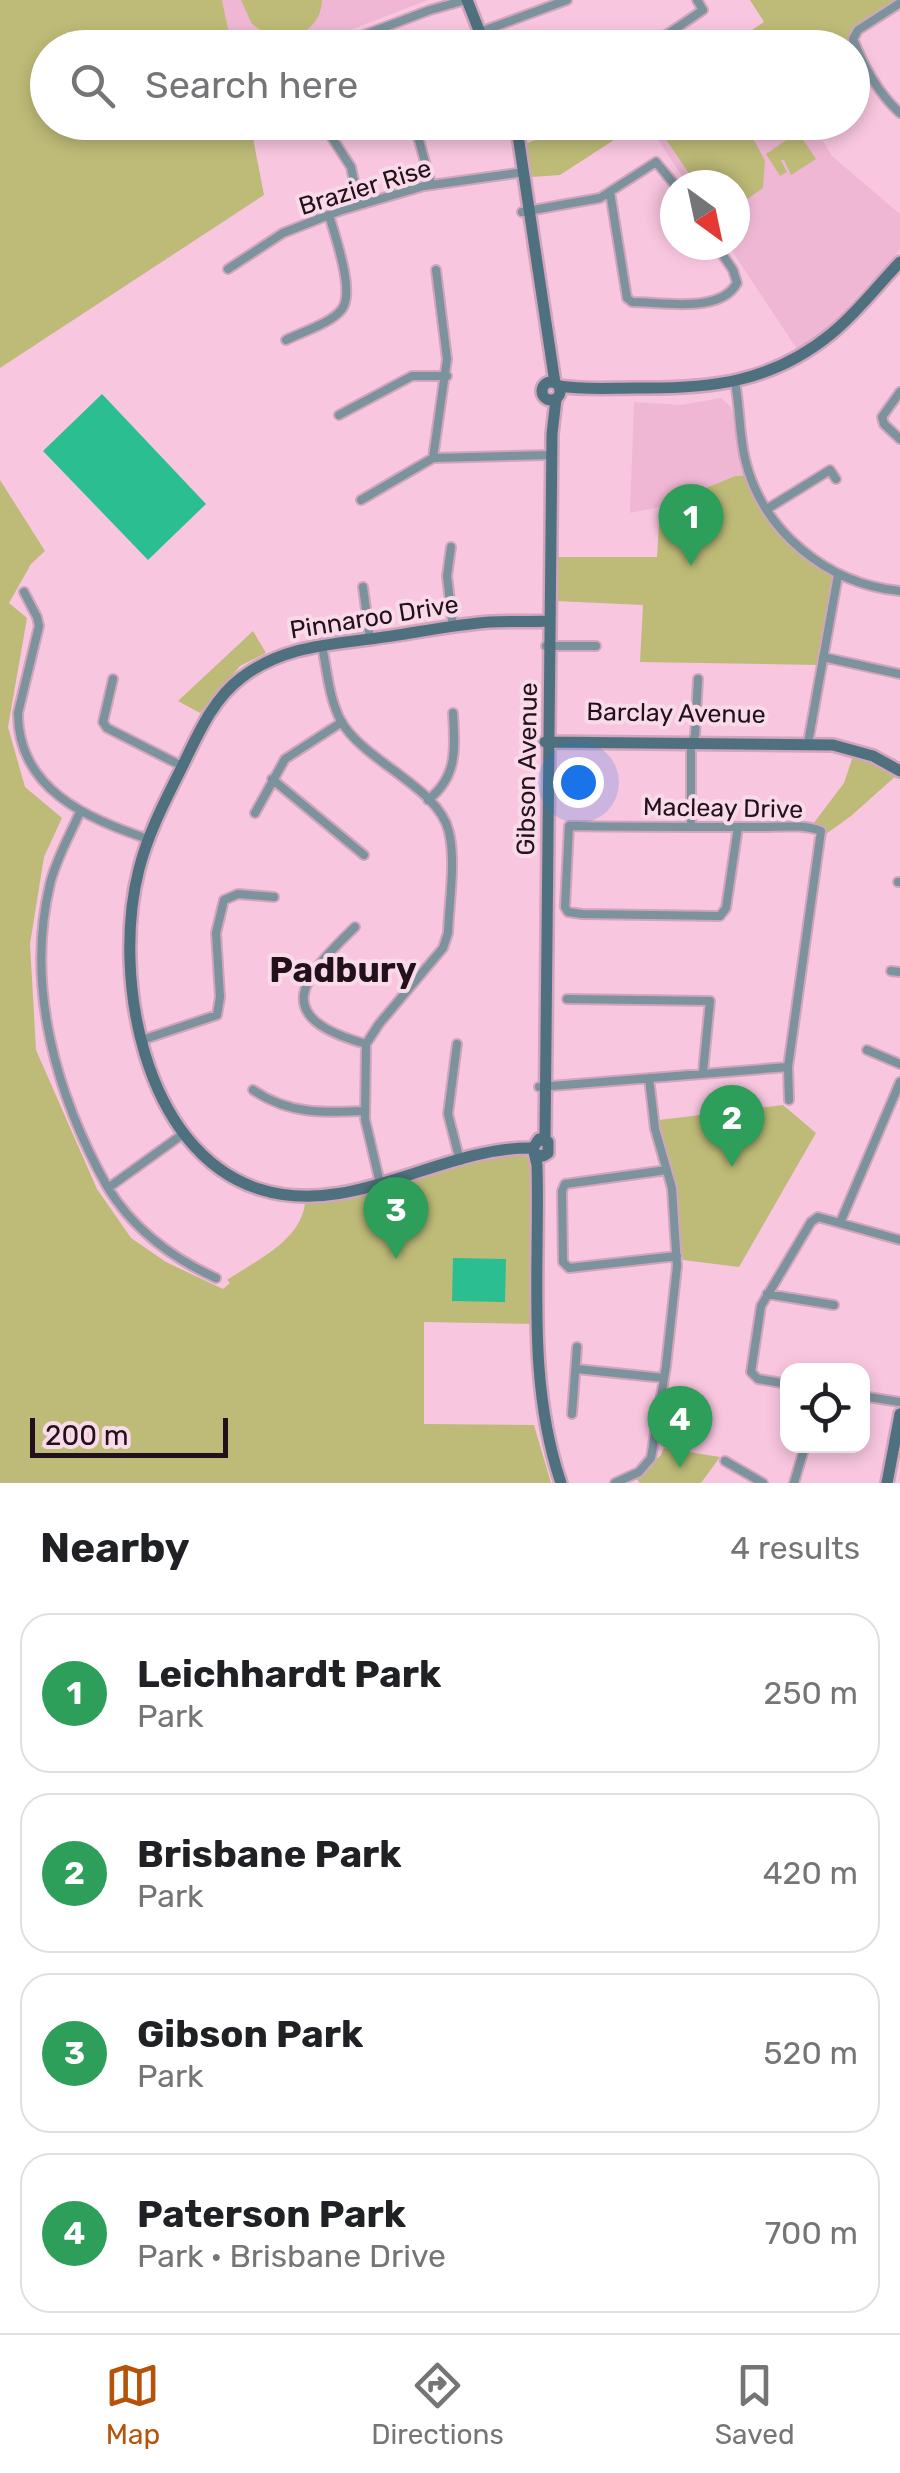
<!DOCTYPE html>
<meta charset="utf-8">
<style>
:root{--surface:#fff;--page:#f2f2f2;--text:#202124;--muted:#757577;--line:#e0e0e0;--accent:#b45309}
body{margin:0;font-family:Rubik,sans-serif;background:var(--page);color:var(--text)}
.controls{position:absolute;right:30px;bottom:30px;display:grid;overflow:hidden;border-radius:20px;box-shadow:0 5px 15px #0003}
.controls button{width:90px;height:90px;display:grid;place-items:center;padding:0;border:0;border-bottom:2px solid var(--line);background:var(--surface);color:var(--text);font:50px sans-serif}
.compass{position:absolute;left:660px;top:170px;width:90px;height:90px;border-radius:50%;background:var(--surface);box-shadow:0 5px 15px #0003;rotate:147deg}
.scale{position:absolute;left:30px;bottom:25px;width:198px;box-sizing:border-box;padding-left:10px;border:5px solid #22101a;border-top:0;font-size:28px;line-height:35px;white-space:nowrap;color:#22101a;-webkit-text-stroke:8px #f9dae9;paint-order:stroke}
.you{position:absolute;left:578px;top:782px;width:35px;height:35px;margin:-25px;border:8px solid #fff;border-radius:50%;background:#1a73e8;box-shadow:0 0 0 15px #1a73e833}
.badge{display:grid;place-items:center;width:65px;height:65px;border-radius:50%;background:var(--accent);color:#fff;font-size:32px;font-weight:700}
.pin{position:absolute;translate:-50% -82px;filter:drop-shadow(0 2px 5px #0008)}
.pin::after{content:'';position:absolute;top:52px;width:35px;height:30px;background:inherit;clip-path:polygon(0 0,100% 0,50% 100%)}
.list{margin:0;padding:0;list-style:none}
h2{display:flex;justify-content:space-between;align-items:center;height:130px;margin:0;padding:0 40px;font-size:42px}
h2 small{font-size:32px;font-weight:400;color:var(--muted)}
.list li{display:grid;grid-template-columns:65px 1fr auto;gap:30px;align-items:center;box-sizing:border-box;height:160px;margin:0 20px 20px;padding:0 20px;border:2px solid var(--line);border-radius:30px}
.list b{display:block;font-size:38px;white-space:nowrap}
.list p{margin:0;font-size:32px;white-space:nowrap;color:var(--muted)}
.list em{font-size:32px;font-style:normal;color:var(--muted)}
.icon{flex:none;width:55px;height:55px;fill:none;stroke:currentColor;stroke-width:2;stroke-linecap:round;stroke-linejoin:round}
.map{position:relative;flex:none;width:900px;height:1483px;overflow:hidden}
.search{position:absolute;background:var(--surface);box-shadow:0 5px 15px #0003;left:30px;right:30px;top:30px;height:110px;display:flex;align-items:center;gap:25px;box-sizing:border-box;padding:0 35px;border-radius:55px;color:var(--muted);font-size:38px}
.sheet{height:850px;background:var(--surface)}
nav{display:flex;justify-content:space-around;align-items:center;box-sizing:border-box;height:140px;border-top:2px solid var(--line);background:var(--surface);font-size:28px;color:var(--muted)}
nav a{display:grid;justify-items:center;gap:5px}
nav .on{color:var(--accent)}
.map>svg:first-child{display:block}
.built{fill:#efb7d3}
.green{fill:#bebb78}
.water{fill:#2abe90}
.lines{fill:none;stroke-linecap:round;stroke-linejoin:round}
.street-casing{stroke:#d1a5bc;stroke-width:12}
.secondary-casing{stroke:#d1a5bc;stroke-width:16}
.street{stroke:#7c929c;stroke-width:8}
.secondary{stroke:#4f717f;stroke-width:11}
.labels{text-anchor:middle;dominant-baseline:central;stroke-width:8;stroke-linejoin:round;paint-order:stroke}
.street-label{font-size:25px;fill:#22101a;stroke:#f9dae9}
.district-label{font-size:35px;font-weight:bold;fill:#22101a;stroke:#f9dae9}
</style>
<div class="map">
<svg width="900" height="1483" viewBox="0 0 900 1483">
<rect width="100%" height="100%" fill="#f8c6df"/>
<!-- built -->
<path class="built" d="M 222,0 L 428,0 L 303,48 L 232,47 Z
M 673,123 L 754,123 L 763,135 L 812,123 L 832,156 L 900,214 L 900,250 L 827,330 L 797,349 L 728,245 L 735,245 L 735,185 L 688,185 L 654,134 Z
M 721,398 L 731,407 L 750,475 L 735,476 L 660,507 L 630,513 L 634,402 L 681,405 Z"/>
<!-- green -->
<path class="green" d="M 0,0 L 222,0 L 232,47 L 48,48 L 48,122 L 250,123 L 264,195 L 0,368 Z
M 241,0 L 322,0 C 321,27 300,37 276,41 L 252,24 Z
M 750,0 L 900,0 L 900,4 L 848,44 L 835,34 L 813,47 L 725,48 L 764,22 Z
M 681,122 L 745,123 L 765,161 L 763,188 L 743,202 L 735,204 L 735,185 L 697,185 L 667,141 L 668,133 Z
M 588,123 L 657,123 L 617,138 L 560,175 L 531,177 L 527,143 Z
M 798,132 L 816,159 L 791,175 L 784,160 L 781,160 L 787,172 L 780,176 L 766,154 Z
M 750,475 C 766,518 801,549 838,575 L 817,665 L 640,662 L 643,605 L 556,601 L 557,557 L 657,557 L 660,507 L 735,476 Z
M 0,480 L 45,551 L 31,564 L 9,603 L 27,618 L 8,727 L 25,787 L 62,818 L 44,857 L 30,944 L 36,1050 L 97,1189 L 131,1238 L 166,1262 L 223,1289 L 230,1283 L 227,1280 C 255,1261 301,1241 305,1203 L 480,1158 L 521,1152 L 531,1161 L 538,1324 L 424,1322 L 424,1424 L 534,1425 L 551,1483 L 0,1483 Z
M 253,631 L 266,653 L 240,666 L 200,713 L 178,701 Z
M 855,750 L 898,774 L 851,816 L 826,834 L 810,828 L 844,783 Z
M 783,1105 L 816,1133 L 739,1267 L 683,1260 L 674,1189 L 659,1145 L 659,1120 Z
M 664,1448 L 720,1457 L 701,1483 L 640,1483 L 636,1478 L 661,1455 Z"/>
<!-- water -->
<path class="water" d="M 102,394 L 206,504 L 148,560 L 43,451 Z
M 453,1258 L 506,1259 L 505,1302 L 452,1301 Z"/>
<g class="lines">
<!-- street casing -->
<g class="street-casing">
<path id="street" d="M 900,3 L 858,30 L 853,39 C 863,65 879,94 900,113
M 480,32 L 567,0
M 329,48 L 430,10 L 466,0
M 647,48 L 703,10 L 697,0
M 414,122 L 431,184
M 331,136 L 351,167 L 359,205
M 610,192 L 627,298 L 632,302 C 663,302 720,314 737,283 L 733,270 L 716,245
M 522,212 L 600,198 L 656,162 L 675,185
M 228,269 L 283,233 L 339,211 L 424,186 L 524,172
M 286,340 C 302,332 332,323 342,309 C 355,292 335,236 329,215
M 735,382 C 740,408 739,434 745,459 C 762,531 827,584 900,591
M 900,392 L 882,417 L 884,424 L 900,439
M 339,415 L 412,376 L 447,376
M 433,458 L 447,359 L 436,270
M 361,500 L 433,458 L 552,455
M 767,509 L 830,470 L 836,479
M 451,547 L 447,576 L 453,627
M 363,587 L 370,639
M 24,592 L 37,617 L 39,626 L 18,713 C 18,789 86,818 148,839
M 322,646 C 327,670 329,699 341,721 C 364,762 439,787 449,832 C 456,862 449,902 448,933 L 443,948 L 379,1024 L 366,1044 L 365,1119 L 380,1183
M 546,646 L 596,646
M 823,657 L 900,674
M 113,679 L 103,722 L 107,728 L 182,766
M 808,743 L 838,575
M 272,779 L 364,855
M 428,800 C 458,776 455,749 453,713
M 80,812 C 70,835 56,859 50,884 C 25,988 57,1097 108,1188 L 183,1134
M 255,813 L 285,759 L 342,722
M 691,827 L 691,742 L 695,736 L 698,679
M 898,882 L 900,882
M 355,927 C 300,980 270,1017 366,1044
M 891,971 L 900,972
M 567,999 L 710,1001 L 703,1072
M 142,1040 L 217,1015 L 220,997 L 216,933 L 224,900 L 238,894 L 274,897
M 457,1044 L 448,1114 L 460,1161
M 867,1050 L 900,1064
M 788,1067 L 789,1100
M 539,1087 L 788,1067 L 821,831 C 801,823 773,828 751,827 C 690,827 629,827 569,826 L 565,907 L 568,912 L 582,914 L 720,916 L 726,908 L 738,827
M 253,1090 C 288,1114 323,1113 364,1111
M 667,1170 L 565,1184 L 562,1191 L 563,1262 L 569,1268 L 677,1256
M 108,1188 C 134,1230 172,1258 216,1278
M 840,1223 L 900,1082
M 767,1294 L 834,1305
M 577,1369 L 664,1378
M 788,1384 L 758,1379 L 751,1372 L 761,1306 L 811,1222 L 818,1217 L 900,1240
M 862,1396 L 900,1402
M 572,1414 L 577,1347
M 725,1461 L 763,1483
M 615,1483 L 639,1472 L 651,1458 L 666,1366 L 677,1266 L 672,1188 L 655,1129 L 649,1078
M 794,1483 L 805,1446"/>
</g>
<!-- secondary casing -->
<g class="secondary-casing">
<path id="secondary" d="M 467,0 L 486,48
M 516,122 L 555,383
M542 391a9 9 0 1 1 18 0a9 9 0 1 1-18 0Z
M 559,386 C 584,390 610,388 636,388 C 709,389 771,383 831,334 C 857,313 877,286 900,262
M 545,742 L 833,745 L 873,756 L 900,771
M 545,1140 L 552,434 L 556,399
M 533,1148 C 441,1146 352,1219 259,1189 C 142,1151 112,974 139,869 C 148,833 166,799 183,765 C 198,734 213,699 241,678 C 280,648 323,645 370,639 C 410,634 450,625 490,622 C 510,621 530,622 550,621
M 535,1154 L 543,1156 L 548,1153 L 548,1142 L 539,1139 L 533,1148 L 537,1165 C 540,1271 526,1380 561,1483
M 887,1483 L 900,1414"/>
</g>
<!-- street -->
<use href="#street" class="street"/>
<!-- secondary -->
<use href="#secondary" class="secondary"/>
</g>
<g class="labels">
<!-- street labels -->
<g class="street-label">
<text transform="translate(365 187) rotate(-17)">Brazier Rise</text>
<text transform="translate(374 617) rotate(-9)">Pinnaroo Drive</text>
<text transform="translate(676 713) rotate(1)">Barclay Avenue</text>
<text transform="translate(527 769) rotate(-89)">Gibson Avenue</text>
<text transform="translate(723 808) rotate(1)">Macleay Drive</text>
</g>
<!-- district labels -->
<g class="district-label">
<text x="343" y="970">Padbury</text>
</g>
</g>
</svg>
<div class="controls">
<button><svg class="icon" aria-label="locate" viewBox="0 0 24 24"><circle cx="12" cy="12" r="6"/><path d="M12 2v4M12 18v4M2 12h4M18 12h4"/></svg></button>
</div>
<svg class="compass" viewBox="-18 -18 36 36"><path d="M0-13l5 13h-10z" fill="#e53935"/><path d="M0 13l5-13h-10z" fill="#757577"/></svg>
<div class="scale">200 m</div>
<div class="you"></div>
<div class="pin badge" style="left:691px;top:566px;background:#2e9e5b">1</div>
<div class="pin badge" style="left:732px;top:1167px;background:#2e9e5b">2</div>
<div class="pin badge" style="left:396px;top:1259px;background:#2e9e5b">3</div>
<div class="pin badge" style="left:680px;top:1468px;background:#2e9e5b">4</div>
<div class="search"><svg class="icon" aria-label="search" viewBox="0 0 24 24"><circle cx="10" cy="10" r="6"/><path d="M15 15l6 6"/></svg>Search here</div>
</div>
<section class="sheet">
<h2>Nearby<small>4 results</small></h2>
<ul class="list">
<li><span class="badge" style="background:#2e9e5b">1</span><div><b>Leichhardt Park</b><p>Park</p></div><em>250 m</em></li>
<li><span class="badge" style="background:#2e9e5b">2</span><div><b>Brisbane Park</b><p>Park</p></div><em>420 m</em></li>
<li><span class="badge" style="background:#2e9e5b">3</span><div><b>Gibson Park</b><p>Park</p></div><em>520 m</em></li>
<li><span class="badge" style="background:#2e9e5b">4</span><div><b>Paterson Park</b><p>Park · Brisbane Drive</p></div><em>700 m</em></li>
</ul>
</section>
<nav>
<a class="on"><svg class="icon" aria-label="map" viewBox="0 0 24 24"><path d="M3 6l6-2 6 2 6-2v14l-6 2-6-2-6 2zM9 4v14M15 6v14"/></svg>Map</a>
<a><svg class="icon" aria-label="directions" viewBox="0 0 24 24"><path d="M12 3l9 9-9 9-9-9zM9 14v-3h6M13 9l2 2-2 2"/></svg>Directions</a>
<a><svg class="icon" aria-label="saved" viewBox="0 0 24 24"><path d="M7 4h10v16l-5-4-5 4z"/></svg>Saved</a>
</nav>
